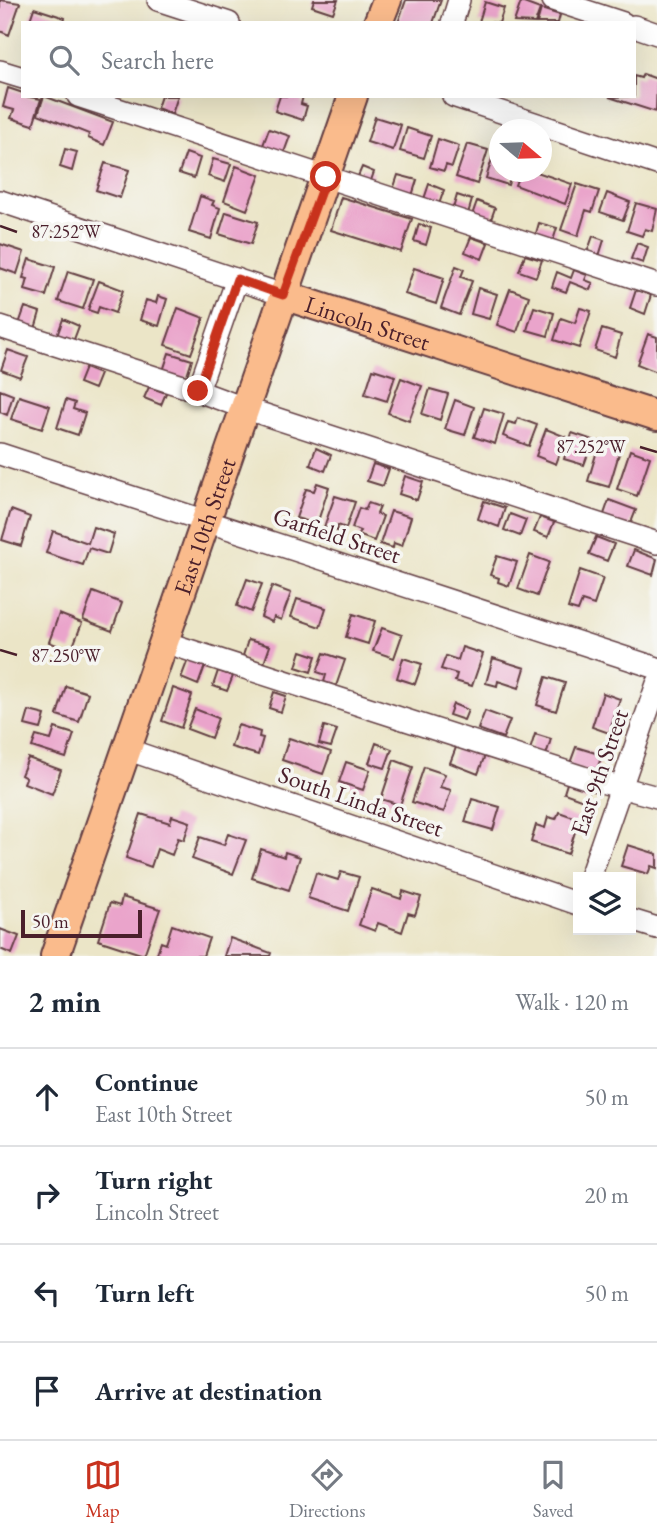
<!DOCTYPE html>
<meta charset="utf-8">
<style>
:root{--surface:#fff;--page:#f6f6f7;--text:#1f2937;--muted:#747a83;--line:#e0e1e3;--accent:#c8321e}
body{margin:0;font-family:"EB Garamond",serif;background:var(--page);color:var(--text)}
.controls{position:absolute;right:21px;bottom:21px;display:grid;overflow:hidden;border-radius:0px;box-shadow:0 7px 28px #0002}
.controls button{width:63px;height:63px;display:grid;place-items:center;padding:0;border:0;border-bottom:2px solid var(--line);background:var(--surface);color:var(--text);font:35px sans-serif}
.compass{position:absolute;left:489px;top:119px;width:63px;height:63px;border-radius:50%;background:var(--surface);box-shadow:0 7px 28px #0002;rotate:109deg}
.scale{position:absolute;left:21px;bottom:18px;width:121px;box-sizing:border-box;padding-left:7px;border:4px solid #4a1f2b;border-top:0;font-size:19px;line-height:24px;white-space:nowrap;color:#4a1f2b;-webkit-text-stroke:5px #f6f6f2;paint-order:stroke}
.stop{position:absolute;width:21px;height:21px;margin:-16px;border:5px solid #c8321e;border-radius:50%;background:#fff}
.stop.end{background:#c8321e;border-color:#fff;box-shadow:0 2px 7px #0008}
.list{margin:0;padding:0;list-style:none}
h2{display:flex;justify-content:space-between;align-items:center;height:91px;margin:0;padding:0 28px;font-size:30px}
h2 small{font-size:23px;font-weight:400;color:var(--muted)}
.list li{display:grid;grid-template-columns:46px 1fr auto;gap:21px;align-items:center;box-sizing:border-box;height:98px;padding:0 28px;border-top:2px solid var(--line)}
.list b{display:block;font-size:26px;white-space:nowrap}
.list p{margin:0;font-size:23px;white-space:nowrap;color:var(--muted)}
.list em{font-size:23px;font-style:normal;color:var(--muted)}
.icon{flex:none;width:38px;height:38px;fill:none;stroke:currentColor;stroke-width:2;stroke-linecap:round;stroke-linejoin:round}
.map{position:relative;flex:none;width:657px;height:956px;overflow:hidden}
.search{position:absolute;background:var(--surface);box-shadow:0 7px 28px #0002;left:21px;right:21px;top:21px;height:77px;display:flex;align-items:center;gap:18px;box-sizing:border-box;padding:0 24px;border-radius:0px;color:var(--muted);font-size:26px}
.sheet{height:483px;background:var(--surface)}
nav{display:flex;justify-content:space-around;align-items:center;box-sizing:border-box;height:98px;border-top:2px solid var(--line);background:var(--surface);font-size:19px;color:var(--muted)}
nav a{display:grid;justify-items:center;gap:4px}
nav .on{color:var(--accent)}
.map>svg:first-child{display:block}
.building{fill:#eaa4cb}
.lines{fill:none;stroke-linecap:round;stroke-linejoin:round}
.minor-casing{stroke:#623d42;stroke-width:24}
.major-casing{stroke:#623d42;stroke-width:32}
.minor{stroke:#fff;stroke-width:21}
.major{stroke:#fabb8c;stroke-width:28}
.route{stroke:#c8321e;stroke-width:9}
.ticks{fill:none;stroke:#4a1f2b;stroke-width:2.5}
.labels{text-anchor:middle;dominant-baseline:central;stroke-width:7;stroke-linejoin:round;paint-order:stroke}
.street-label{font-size:24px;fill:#4a1f2b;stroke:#f6f6f2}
.ticks-label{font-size:18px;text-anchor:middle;fill:#4a1f2b;stroke:#f6f6f2;stroke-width:7;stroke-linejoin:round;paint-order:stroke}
</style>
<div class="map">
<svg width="657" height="956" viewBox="0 0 657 956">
<rect width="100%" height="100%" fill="#f6f6f2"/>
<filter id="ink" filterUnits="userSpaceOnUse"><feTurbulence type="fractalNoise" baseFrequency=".0143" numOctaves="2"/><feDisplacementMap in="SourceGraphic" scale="14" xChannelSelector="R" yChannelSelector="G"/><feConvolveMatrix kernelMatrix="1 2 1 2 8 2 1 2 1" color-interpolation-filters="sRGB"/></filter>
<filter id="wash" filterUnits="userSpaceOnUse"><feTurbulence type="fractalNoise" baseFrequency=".00686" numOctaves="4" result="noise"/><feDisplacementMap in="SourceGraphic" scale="28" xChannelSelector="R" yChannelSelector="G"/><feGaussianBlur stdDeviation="1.57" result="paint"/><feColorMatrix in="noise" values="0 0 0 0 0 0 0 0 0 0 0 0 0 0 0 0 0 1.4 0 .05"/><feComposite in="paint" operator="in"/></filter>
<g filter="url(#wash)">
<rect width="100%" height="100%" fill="#ebe5c7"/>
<g id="blocks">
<!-- building -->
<path class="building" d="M 0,0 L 20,3 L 9,35 L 0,31 Z
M 314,0 L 338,0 L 333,13 L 312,6 Z
M 406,0 L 441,0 L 433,23 L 398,23 Z
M 485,2 L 504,8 L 499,23 L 479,22 Z
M 521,2 L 540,9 L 535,23 L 514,22 Z
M 34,8 L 65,18 L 64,23 L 29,23 Z
M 541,9 L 560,15 L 558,23 L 537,23 Z
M 643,74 L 657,79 L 656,112 L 609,97 L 634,96 L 634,76 L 641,78 Z
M 8,88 L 23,93 L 23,96 L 41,99 L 33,125 L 11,118 L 14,110 L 3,107 Z
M 44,96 L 113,122 L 104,145 L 88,138 L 89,134 L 38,114 Z
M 161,96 L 178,96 L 172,114 L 157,108 Z
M 280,96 L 303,96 L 301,104 L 307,106 L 303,120 L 275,111 Z
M 375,117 L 401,125 L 393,150 L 367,142 Z
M 407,128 L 431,136 L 424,158 L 400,151 Z
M 269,129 L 290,136 L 283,155 L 262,148 Z
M 438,139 L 459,146 L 452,167 L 446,165 L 444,171 L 430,167 Z
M 467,144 L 488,150 L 477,184 L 456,177 Z
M 65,149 L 77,152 L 72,171 L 60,167 Z
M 186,153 L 200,158 L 194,178 L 179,173 Z
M 493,156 L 500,158 L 500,172 L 512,172 L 508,185 L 486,178 Z
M 213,159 L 231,164 L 225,182 L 208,176 Z
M 105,163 L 129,170 L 120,198 L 96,190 Z
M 236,166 L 260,175 L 247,210 L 224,201 Z
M 362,167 L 374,172 L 369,186 L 356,181 Z
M 520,172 L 537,172 L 572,184 L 565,204 L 515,185 Z
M 398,175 L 417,180 L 411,199 L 392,193 Z
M 429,184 L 444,190 L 438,207 L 423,202 Z
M 577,184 L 599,191 L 592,212 L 586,210 L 578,236 L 561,230 Z
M 607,193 L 630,202 L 623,220 L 600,212 Z
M 457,195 L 472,200 L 467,217 L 452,212 Z
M 200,196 L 214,201 L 212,205 L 220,208 L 211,239 L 189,232 Z
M 341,197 L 412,219 L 401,252 L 331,230 Z
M 477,201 L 495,208 L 489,225 L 471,218 Z
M 636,203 L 657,209 L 652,231 L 645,229 L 642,236 L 627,231 Z
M 226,212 L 258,222 L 251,244 L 219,234 Z
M 539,223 L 557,228 L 550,250 L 533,244 Z
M 419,224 L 431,228 L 426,245 L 414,241 Z
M 593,236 L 604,240 L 599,256 L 587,253 Z
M 471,237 L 488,243 L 482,259 L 465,252 Z
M 637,243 L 648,247 L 643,263 L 631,259 Z
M 0,244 L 24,252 L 17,274 L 0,268 Z
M 525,255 L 542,260 L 536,277 L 519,271 Z
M 29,259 L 55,267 L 46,296 L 25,290 L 28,279 L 23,278 Z
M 456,266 L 464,269 L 461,277 L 472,281 L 459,315 L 441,308 Z
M 414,268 L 444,278 L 436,304 L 405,294 Z
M 574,270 L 587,275 L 585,280 L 593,283 L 590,290 L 570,282 L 566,292 L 552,287 L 557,272 L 571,278 Z
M 68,271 L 93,279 L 83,309 L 58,301 Z
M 99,281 L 123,290 L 115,313 L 99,307 L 97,313 L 88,310 Z
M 478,288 L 497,294 L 489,319 L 471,314 Z
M 510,289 L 529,296 L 517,332 L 497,325 Z
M 636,290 L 651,295 L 645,314 L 630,308 Z
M 158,296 L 167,299 L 159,326 L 140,320 L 146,300 L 156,303 Z
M 25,307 L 40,312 L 35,329 L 19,324 Z
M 534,307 L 554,313 L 548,336 L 527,330 Z
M 178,308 L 204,318 L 191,354 L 165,345 Z
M 580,308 L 591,311 L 579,348 L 554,340 L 561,318 L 575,323 Z
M 63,319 L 79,326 L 73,342 L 57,336 Z
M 602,329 L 621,335 L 615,357 L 595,350 Z
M 648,334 L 657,337 L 657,372 L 637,364 Z
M 8,350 L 28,357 L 20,377 L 1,370 Z
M 169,353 L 192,360 L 184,385 L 161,377 Z
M 85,368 L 100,374 L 94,389 L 79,383 Z
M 373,369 L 395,376 L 387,401 L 365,394 Z
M 401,378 L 422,386 L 409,421 L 388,413 Z
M 149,387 L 166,393 L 161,405 L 144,398 Z
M 430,389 L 448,394 L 440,420 L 422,414 Z
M 0,390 L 13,395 L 7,415 L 0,412 Z
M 19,396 L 50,406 L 42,429 L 11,419 Z
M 66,400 L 75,403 L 73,409 L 85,413 L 78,435 L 57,428 Z
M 455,400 L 474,407 L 465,435 L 445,429 Z
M 484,408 L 504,414 L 495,444 L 474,437 Z
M 518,418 L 537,425 L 529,446 L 503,436 L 508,422 L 516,424 Z
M 546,429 L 566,437 L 556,464 L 536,456 Z
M 572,433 L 593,440 L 584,465 L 564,459 Z
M 600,441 L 621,447 L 609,487 L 588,481 Z
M 316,448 L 331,455 L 325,471 L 310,465 Z
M 630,450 L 650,457 L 637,496 L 617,489 Z
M 373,464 L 389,469 L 383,486 L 367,481 Z
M 405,476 L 423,482 L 417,500 L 399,494 Z
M 317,483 L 329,487 L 317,524 L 296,518 L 306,489 L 314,491 Z
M 335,496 L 355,502 L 346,528 L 338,525 L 337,531 L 324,527 Z
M 609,500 L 636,510 L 628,530 L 602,520 Z
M 484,501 L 505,508 L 499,527 L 478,519 Z
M 368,503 L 380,507 L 377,514 L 383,516 L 374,541 L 358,535 L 360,531 L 352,528 L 359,508 L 365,510 Z
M 11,510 L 30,517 L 21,546 L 2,540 Z
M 391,511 L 411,517 L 402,546 L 394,543 L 393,548 L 380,544 Z
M 510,514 L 526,520 L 520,536 L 504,530 Z
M 540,517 L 554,522 L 548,537 L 534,532 Z
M 93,527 L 114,534 L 108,554 L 89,548 L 83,565 L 46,553 L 53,531 L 88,543 Z
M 596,537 L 614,544 L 607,561 L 589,554 Z
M 634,550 L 657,559 L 653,575 L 628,566 Z
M 530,555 L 549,562 L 537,596 L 518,589 Z
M 497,556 L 517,562 L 509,586 L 498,582 L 499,578 L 490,575 Z
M 580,570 L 603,578 L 594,605 L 582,601 L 578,611 L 568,608 Z
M 247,579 L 262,584 L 251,612 L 237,606 Z
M 272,586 L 291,593 L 281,620 L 274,617 L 272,622 L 261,617 Z
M 93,592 L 122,603 L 112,631 L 83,620 Z
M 297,599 L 326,608 L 320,627 L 291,617 Z
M 59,614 L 82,623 L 71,651 L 49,642 Z
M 353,614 L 375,621 L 368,644 L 346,637 Z
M 382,628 L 402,635 L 394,658 L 373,651 Z
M 248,640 L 270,646 L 263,666 L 242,659 Z
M 462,647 L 483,654 L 472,686 L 455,681 L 457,674 L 441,669 L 446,656 L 458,660 Z
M 301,651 L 316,656 L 311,672 L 296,667 Z
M 324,653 L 345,660 L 336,686 L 324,682 L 326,675 L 317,672 Z
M 189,657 L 206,663 L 198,685 L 181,678 Z
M 403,658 L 422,664 L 415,684 L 397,678 Z
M 493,658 L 525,668 L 519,688 L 498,681 L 497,686 L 486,683 Z
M 218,671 L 233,676 L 227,691 L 213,686 Z
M 546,677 L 565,683 L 556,711 L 537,705 Z
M 66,686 L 88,693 L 79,722 L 57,715 Z
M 173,688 L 192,695 L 181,728 L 162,721 Z
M 274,692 L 286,696 L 281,712 L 269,708 Z
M 603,693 L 620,699 L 609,733 L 592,727 Z
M 453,704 L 468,710 L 464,720 L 449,715 Z
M 195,709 L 218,718 L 211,738 L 187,729 Z
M 29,711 L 45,715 L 41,729 L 25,725 Z
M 485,711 L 510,720 L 503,738 L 478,729 Z
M 238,725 L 260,732 L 259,737 L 263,738 L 258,755 L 231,747 Z
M 324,726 L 337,730 L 331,747 L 319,744 Z
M 55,728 L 74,734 L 66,758 L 32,747 L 36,736 L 51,740 Z
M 535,734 L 551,739 L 546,755 L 530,750 Z
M 289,738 L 331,752 L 323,774 L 282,760 Z
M 376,743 L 392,749 L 385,768 L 369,763 Z
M 457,745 L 485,755 L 478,774 L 450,763 Z
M 576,747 L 602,755 L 595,775 L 569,766 Z
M 28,758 L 61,770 L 52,794 L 24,783 L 26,778 L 21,775 Z
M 394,760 L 413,767 L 400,805 L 381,799 Z
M 346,762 L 370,770 L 363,790 L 339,782 Z
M 424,767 L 445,774 L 440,787 L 451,790 L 444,812 L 412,802 Z
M 569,777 L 591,785 L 586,801 L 564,793 Z
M 472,799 L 500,807 L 493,830 L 465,822 Z
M 559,812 L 579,819 L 568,854 L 531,842 L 536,825 L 545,828 L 548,817 L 556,819 Z
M 141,814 L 170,823 L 172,816 L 190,822 L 184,840 L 178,838 L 172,855 L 157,849 L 151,867 L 126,858 Z
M 228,834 L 246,840 L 233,874 L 192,859 L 200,837 L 224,845 Z
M 628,845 L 657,854 L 657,868 L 651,866 L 648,874 L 621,866 Z
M 261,849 L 284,857 L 285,852 L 300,857 L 289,890 L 252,878 Z
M 341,872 L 359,877 L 348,911 L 308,898 L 316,873 L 338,880 Z
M 372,889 L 401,899 L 403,891 L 421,897 L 415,915 L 408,913 L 402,932 L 378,923 L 375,931 L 359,925 Z
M 122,897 L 160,909 L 144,955 L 98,940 L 110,903 L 120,906 Z
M 172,925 L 209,938 L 203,956 L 156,956 L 161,942 L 166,944 Z
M 0,929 L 19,936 L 12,954 L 0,949 Z
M 230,938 L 271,953 L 270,956 L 224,956 Z"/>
</g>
</g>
<g filter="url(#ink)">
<use href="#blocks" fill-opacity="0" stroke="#623d42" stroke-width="2"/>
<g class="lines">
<!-- minor casing -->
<g class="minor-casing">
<path id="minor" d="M 158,0 L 229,23
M 553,0 L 623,23
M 452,23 L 459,0
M 634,26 L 657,34
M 0,71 L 23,78
M 78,96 L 657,285
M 453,96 L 657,164
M 0,201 L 283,295
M 237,279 L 198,391 L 244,408 L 657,543
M 0,327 L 198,391
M 0,454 L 657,668
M 164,642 L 583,777 L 657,797
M 126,749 L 578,904
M 590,877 L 657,684
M 631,920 L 657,928"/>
</g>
<!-- major casing -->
<g class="major-casing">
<g id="major">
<path d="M 378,23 L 387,0"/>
<path id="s1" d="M 283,295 L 657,416"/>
<path id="s2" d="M 55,956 L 353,96"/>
</g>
</g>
<!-- minor -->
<use href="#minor" class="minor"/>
<!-- major -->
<use href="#major" class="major"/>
</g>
</g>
<g class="lines" filter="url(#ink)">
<!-- route -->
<path class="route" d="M 198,391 L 237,279 L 283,295 L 326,177"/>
</g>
<!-- ticks -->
<path class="ticks" d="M 0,226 L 17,232M 640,447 L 657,452M 0,650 L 17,655"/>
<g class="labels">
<!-- street labels -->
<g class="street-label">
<text stroke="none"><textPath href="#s1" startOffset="89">Lincoln Street</textPath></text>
<text stroke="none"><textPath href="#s2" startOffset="455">East 10th Street</textPath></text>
<text transform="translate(337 535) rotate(18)">Garfield Street</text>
<text transform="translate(599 772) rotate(-71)">East 9th Street</text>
<text transform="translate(361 801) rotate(19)">South Linda Street</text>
</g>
</g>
<g class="ticks-label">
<text x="66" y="238">87.252°W</text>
<text x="591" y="453">87.252°W</text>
<text x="66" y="662">87.250°W</text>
</g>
</svg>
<div class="controls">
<button><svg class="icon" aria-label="layers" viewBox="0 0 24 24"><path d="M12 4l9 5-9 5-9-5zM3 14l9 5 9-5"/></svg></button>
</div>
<svg class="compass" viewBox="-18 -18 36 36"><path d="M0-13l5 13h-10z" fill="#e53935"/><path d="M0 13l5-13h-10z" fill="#747a83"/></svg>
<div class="scale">50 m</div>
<div class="stop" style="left:326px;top:177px"></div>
<div class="stop end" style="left:198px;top:391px"></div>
<div class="search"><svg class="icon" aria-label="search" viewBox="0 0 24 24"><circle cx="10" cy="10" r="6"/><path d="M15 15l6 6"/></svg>Search here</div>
</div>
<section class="sheet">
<h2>2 min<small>Walk · 120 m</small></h2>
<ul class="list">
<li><svg class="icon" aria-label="ahead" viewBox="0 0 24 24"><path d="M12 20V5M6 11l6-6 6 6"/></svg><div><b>Continue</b><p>East 10th Street</p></div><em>50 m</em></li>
<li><svg class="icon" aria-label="right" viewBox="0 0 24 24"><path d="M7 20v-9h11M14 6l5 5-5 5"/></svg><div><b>Turn right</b><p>Lincoln Street</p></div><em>20 m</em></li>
<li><svg class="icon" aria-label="left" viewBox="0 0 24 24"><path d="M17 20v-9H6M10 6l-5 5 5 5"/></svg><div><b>Turn left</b></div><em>50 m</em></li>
<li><svg class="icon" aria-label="arrive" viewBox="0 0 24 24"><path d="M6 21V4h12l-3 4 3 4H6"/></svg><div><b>Arrive at destination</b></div></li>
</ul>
</section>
<nav>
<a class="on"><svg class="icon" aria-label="map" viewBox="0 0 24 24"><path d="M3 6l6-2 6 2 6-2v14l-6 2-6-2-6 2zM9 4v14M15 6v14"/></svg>Map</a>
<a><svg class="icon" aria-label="directions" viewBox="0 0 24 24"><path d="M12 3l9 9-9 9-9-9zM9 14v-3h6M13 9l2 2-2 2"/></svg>Directions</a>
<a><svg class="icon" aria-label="saved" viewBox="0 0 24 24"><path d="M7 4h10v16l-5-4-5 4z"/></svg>Saved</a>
</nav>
